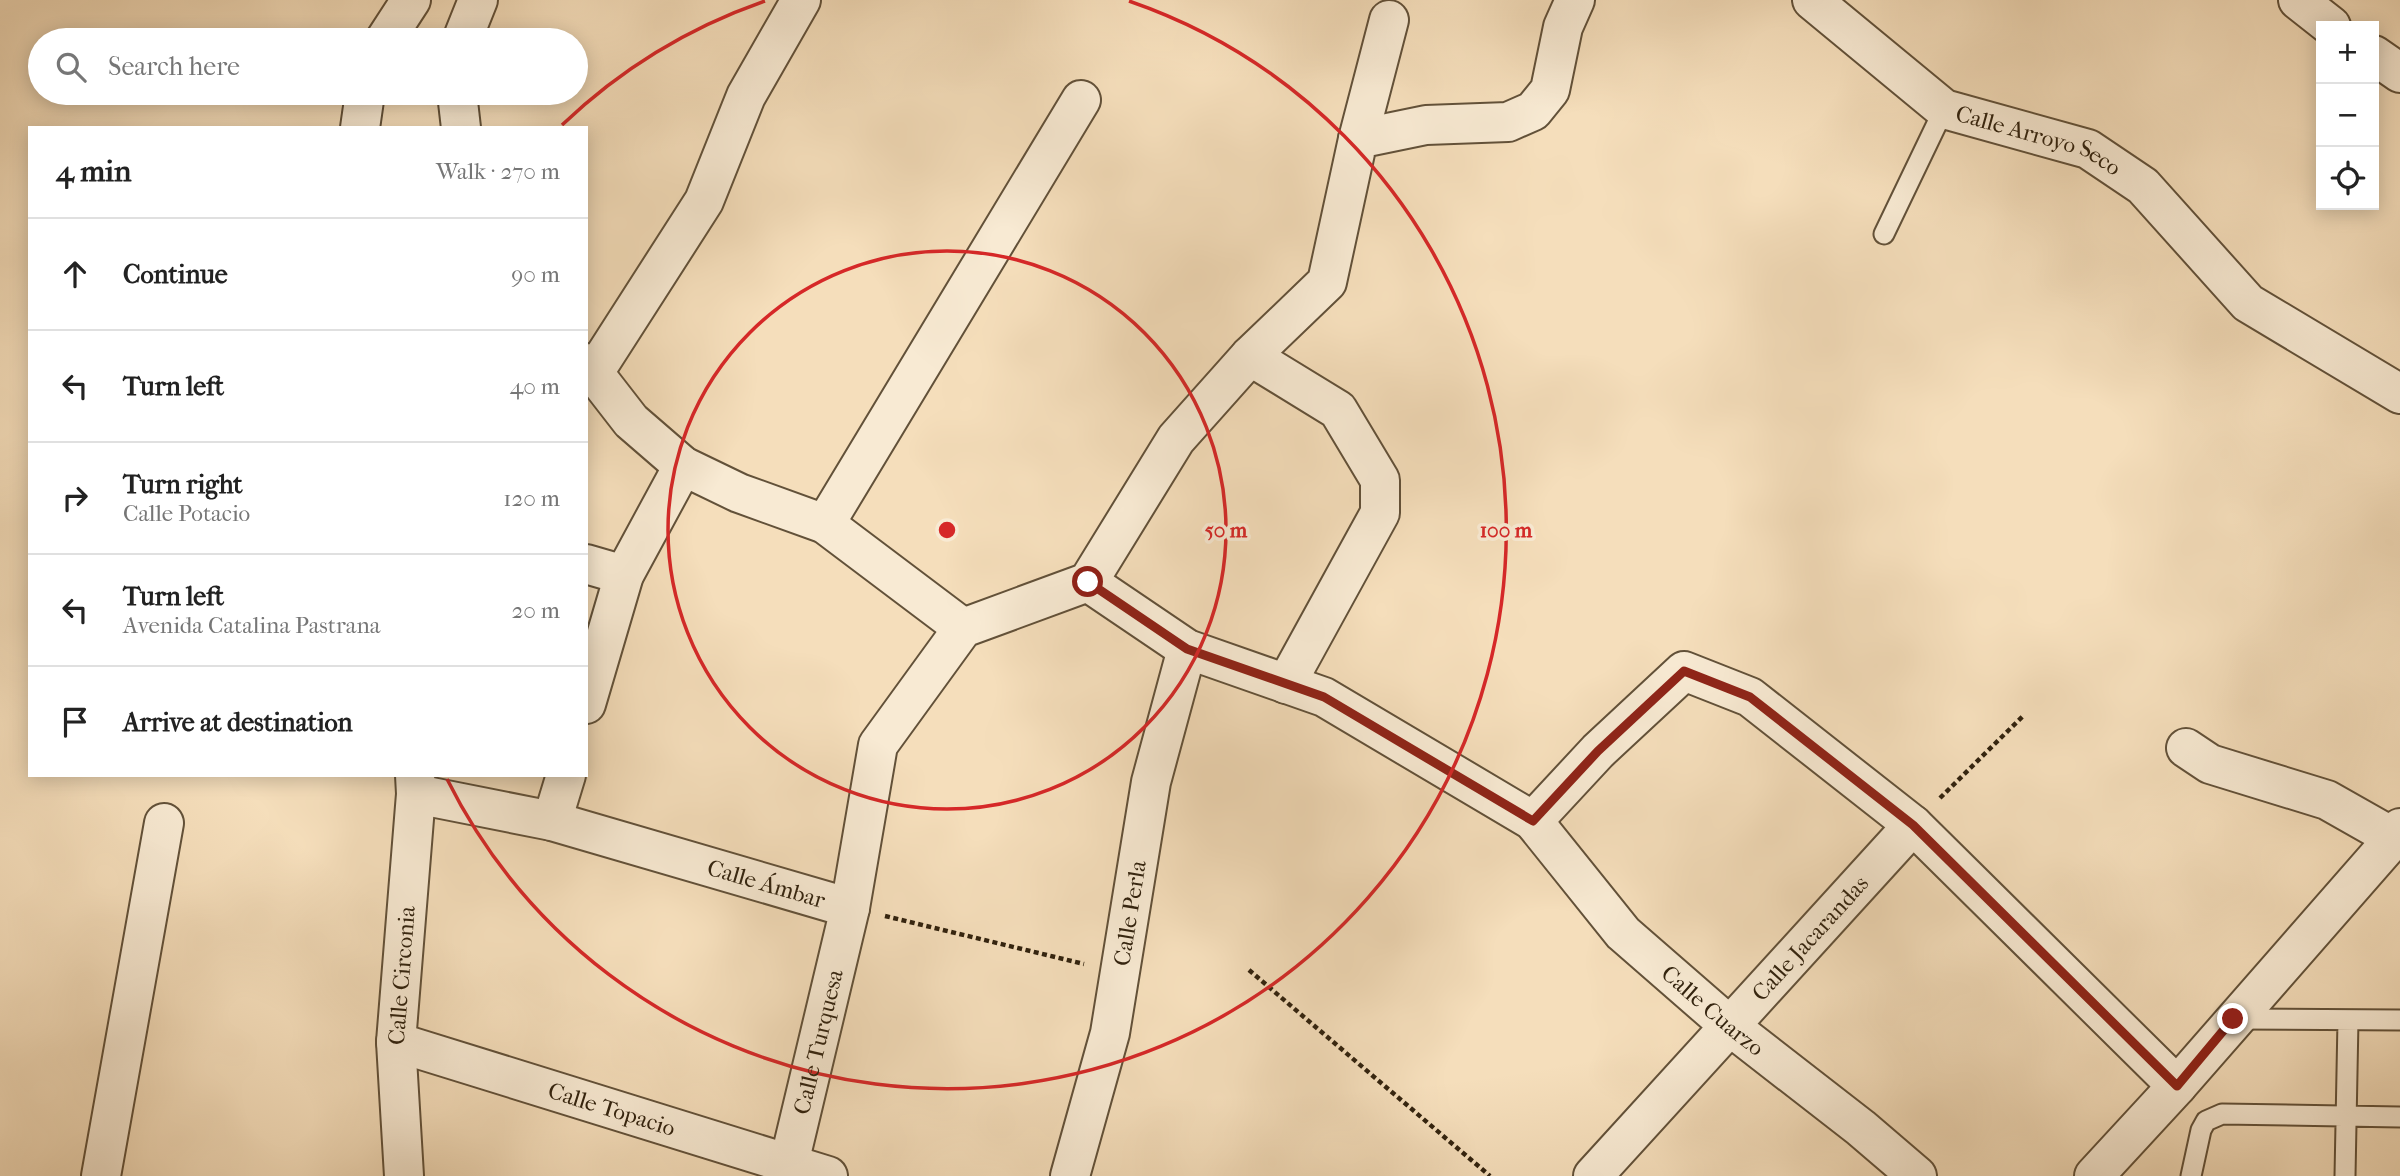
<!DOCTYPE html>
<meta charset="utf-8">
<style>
:root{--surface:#fff;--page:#f6f6f6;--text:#222;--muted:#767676;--line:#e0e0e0}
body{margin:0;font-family:"IM FELL French Canon",serif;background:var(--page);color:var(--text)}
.controls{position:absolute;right:21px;top:21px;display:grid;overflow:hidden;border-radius:0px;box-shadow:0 4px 18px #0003}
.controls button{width:63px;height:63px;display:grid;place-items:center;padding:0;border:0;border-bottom:2px solid var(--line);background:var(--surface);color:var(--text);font:35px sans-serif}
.stop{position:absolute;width:21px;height:21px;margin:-16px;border:5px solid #8f2418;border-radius:50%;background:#fff}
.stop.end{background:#8f2418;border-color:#fff;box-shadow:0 2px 7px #0008}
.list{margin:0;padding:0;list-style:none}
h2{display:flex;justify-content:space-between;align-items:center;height:91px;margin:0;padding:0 28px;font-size:30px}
h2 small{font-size:23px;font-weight:400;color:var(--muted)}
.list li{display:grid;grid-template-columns:46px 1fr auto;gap:21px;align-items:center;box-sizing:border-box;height:112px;padding:0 28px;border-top:2px solid var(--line)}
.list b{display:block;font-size:26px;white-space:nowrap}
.list p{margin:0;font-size:23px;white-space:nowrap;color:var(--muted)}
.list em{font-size:23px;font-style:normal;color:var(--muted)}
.icon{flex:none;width:38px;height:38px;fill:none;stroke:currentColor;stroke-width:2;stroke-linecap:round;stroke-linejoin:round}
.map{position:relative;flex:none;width:2400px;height:1176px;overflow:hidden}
.search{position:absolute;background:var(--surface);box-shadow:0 4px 18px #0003;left:28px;top:28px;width:560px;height:77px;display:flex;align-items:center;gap:18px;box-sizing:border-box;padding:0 24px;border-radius:38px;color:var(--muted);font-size:26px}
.panel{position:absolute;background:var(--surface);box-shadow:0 4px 18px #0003;left:28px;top:126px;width:560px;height:651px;border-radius:0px}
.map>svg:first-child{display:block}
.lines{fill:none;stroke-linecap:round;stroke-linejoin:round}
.service-casing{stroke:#625139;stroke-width:23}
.minor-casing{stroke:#625139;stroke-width:42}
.path{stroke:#31220e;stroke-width:4.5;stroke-dasharray:5 3.5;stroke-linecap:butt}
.service{stroke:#f8ead3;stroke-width:19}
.minor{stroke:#f8ead3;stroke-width:38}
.route{stroke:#8f2418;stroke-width:9}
.ring{fill:none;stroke:#d62828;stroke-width:3.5}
.labels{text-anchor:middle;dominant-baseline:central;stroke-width:7;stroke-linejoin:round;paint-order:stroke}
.street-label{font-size:23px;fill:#31220e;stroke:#f8ead3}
.centre{fill:#d62828;stroke:#f8ead3;stroke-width:3.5}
.ring-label{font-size:21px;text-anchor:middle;font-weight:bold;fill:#d62828;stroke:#f8ead3;stroke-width:7;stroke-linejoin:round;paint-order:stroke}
</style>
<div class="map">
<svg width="2400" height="1176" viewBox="0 0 2400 1176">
<rect width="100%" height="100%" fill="#f5debb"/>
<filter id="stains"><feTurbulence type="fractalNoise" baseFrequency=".00286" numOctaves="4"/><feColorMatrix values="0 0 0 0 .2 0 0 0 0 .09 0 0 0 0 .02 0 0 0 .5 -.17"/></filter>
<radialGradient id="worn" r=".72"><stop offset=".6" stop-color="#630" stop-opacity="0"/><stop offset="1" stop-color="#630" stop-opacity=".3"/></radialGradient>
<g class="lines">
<!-- service casing -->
<g class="service-casing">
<path id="service" d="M 1884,234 L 1944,109
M 2237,1019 L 2400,1020
M 2191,1176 L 2201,1130 L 2206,1121 L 2222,1114 L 2400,1117
M 2345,1176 L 2348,1020"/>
</g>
<!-- minor casing -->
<g class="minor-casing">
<g id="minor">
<path id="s1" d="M 1812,0 L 1944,109 L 2088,149 L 2143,186 L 2248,303 L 2400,394"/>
<path d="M 2298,0 L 2331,26"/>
<path d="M 385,40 L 411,0"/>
<path d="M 462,40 L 478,0"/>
<path d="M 2374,55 L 2400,73"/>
<path d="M 457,93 L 461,128"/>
<path d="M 360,128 L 365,93"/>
<path d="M 1358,139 L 1389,20"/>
<path d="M 1250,356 L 1338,410 L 1380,480 L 1380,513 L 1286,684"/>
<path d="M 586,363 L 631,421 L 683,466 L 739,493 L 825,524 L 963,628"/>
<path d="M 593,374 L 704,201 L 746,96 L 801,0"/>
<path d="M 825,524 L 1081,100"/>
<path d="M 586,564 L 624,575"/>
<path id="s2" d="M 1088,582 L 1187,649 L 1324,697 L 1533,821 L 1623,933 L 1731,1027 L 1861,1128 L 1917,1176"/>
<path d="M 586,704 L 624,575 L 683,466"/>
<path d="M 2186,748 L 2210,764 L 2327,800 L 2394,838"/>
<path id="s3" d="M 416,794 L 552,821 L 850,908"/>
<path d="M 552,821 L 566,775"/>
<path d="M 1533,821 L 1598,751 L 1684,671 L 1750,697 L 1913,825 L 2177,1086"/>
<path id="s4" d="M 396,1042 L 828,1176"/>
<path d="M 101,1176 L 164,823"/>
<path id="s5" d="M 404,1176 L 396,1042 L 416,794 L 415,775"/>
<path id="s6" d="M 786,1176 L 850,908 L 878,745 L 963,628 L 1088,582 L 1176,439 L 1250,356 L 1327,282 L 1358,139 L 1426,125 L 1508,122 L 1533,111 L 1550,90 L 1563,27 L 1575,0"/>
<path id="s7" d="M 1070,1176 L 1110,1033 L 1151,782 L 1187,649"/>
<path id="s8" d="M 1593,1176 L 1913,825"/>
<path d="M 2094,1176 L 2177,1086 L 2394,838 L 2400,828"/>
</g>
</g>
<!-- path -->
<path class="path" d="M 1940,798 L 2024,715
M 885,916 L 1084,964
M 1249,970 L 1490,1176"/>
<!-- service -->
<use href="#service" class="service"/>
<!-- minor -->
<use href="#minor" class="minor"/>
</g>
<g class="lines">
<!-- route -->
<path class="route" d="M 1088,582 L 1187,649 L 1324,697 L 1533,821 L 1598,751 L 1684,671 L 1750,697 L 1913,825 L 2177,1086 L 2233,1019"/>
</g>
<!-- distance rings -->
<g class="ring">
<circle cx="947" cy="530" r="279"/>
<path d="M562 125A559 559 0 0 1 765 1M1129 1A559 559 0 1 1 447 779"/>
</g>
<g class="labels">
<!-- street labels -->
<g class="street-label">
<text stroke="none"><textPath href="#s1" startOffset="271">Calle Arroyo Seco</textPath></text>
<text stroke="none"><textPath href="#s3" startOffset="362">Calle Ámbar</textPath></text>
<text stroke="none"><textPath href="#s7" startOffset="270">Calle Perla</textPath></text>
<text stroke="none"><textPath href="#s8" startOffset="322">Calle Jacarandas</textPath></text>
<text stroke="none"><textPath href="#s5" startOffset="201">Calle Circonia</textPath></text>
<text stroke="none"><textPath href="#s2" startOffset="770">Calle Cuarzo</textPath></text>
<text stroke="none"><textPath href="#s6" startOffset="138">Calle Turquesa</textPath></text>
<text stroke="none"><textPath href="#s4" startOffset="226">Calle Topacio</textPath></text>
</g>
</g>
<circle cx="947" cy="530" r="10" class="centre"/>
<g class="ring-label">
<text x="1226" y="537">50 m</text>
<text x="1506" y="537">100 m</text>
</g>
<rect width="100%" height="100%" filter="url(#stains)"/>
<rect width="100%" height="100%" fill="url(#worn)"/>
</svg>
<div class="controls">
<button>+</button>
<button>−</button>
<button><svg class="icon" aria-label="locate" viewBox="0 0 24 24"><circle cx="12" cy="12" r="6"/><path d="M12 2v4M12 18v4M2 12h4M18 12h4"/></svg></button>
</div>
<div class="stop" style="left:1088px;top:582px"></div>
<div class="stop end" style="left:2233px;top:1019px"></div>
<div class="search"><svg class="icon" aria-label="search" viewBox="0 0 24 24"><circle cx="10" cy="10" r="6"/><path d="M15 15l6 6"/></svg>Search here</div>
<section class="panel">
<h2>4 min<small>Walk · 270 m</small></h2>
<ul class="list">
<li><svg class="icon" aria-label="ahead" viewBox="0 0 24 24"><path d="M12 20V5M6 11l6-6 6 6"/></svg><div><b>Continue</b></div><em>90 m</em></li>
<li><svg class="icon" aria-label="left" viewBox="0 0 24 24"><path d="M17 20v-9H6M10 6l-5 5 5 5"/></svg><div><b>Turn left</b></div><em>40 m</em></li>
<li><svg class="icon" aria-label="right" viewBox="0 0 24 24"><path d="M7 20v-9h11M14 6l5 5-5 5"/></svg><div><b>Turn right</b><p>Calle Potacio</p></div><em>120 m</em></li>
<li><svg class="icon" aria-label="left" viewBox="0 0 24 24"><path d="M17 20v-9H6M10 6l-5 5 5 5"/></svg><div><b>Turn left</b><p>Avenida Catalina Pastrana</p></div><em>20 m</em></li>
<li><svg class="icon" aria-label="arrive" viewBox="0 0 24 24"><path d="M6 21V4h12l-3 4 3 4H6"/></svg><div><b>Arrive at destination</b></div></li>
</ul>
</section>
</div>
